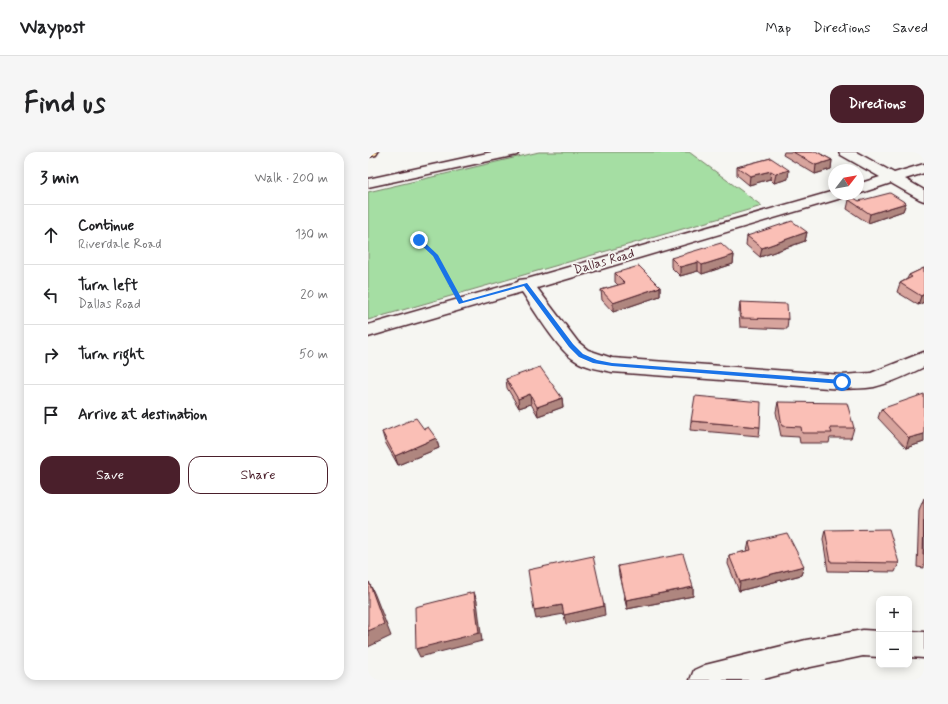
<!DOCTYPE html>
<meta charset="utf-8">
<style>
:root{--surface:#fff;--page:#f6f6f6;--text:#202124;--muted:#757577;--line:#e0e0e0;--accent:#4a1f2b}
body{margin:0;font-family:Mynerve,sans-serif;background:var(--page);color:var(--text)}
.controls{position:absolute;right:12px;bottom:12px;display:grid;overflow:hidden;border-radius:8px;box-shadow:0 2px 10px #0003}
.controls button{width:36px;height:36px;display:grid;place-items:center;padding:0;border:0;border-bottom:1px solid var(--line);background:var(--surface);color:var(--text);font:20px sans-serif}
.compass{position:absolute;left:460px;top:12px;width:36px;height:36px;border-radius:50%;background:var(--surface);box-shadow:0 2px 10px #0003;rotate:59deg}
.stop{position:absolute;width:12px;height:12px;margin:-9px;border:3px solid #1a73e8;border-radius:50%;background:#fff}
.stop.end{background:#1a73e8;border-color:#fff;box-shadow:0 1px 4px #0008}
.list{margin:0;padding:0;list-style:none}
h2{display:flex;justify-content:space-between;align-items:center;height:52px;margin:0;padding:0 16px;font-size:17px}
h2 small{font-size:13px;font-weight:400;color:var(--muted)}
.list li{display:grid;grid-template-columns:26px 1fr auto;gap:12px;align-items:center;box-sizing:border-box;height:60px;padding:0 16px;border-top:1px solid var(--line)}
.list b{display:block;font-size:15px;white-space:nowrap}
.list p{margin:0;font-size:13px;white-space:nowrap;color:var(--muted)}
.list em{font-size:13px;font-style:normal;color:var(--muted)}
.actions{display:flex;gap:8px;padding:12px 16px}
.actions a{flex:1;padding:9px 0;border:1px solid var(--accent);border-radius:12px;text-align:center;font-size:14px;color:var(--accent)}
.actions .main{background:var(--accent);color:#fff}
.icon{flex:none;width:22px;height:22px;fill:none;stroke:currentColor;stroke-width:2;stroke-linecap:round;stroke-linejoin:round}
.map{position:relative;flex:none;width:556px;height:528px;overflow:hidden;border-radius:12px}
header{display:flex;align-items:center;gap:24px;box-sizing:border-box;height:56px;padding:0 20px;background:var(--surface);border-bottom:1px solid var(--line)}
header strong{font-size:19px}
nav{display:flex;gap:22px;margin-inline-start:auto;font-size:14px}
.intro{display:flex;align-items:center;justify-content:space-between;box-sizing:border-box;height:96px;padding:0 24px}
h1{margin:0;font-size:28px}
.button{padding:10px 18px;border-radius:12px;background:var(--accent);color:#fff;font-size:14px;font-weight:700}
main{display:flex;gap:24px;padding:0 24px}
aside{flex:1;background:var(--surface);border-radius:12px;box-shadow:0 2px 10px #0003}
.map>svg:first-child{display:block}
.green{fill:#a5dea3;stroke:#787e67}
.lines{fill:none;stroke-linecap:round;stroke-linejoin:round}
.minor-casing{stroke:#4a1f2b;stroke-width:3}
.highway-casing{stroke:#4a1f2b;stroke-width:3}
.path-far1{stroke:#4a1f2b;stroke-width:2;stroke-dasharray:0.5 2;stroke-linecap:butt}
.path{stroke:#4a1f2b;stroke-width:2.5;stroke-dasharray:1 3;stroke-linecap:butt}
.minor{fill:#f6f6f2;fill-rule:evenodd}
.highway{fill:#fbddab;fill-rule:evenodd}
.wall{fill:#d7a49d;stroke:#4a1f2b}
.shaded-wall{fill:#af867f;stroke:#4a1f2b}
.building{fill:#fabfb6;stroke:#4a1f2b}
.route{fill:#1a73e8}
.labels{text-anchor:middle;dominant-baseline:central;stroke-width:3.5;stroke-linejoin:round;paint-order:stroke}
.far-street-label{font-size:13px;fill:#4a1f2b;stroke:#f6f6f2}
</style>
<header>
<strong>Waypost</strong>
<nav><a>Map</a><a>Directions</a><a>Saved</a></nav>
</header>
<div class="intro"><h1>Find us</h1><a class="button">Directions</a></div>
<main>
<aside>
<h2>3 min<small>Walk · 200 m</small></h2>
<ul class="list">
<li><svg class="icon" aria-label="ahead" viewBox="0 0 24 24"><path d="M12 20V5M6 11l6-6 6 6"/></svg><div><b>Continue</b><p>Riverdale Road</p></div><em>130 m</em></li>
<li><svg class="icon" aria-label="left" viewBox="0 0 24 24"><path d="M17 20v-9H6M10 6l-5 5 5 5"/></svg><div><b>Turn left</b><p>Dallas Road</p></div><em>20 m</em></li>
<li><svg class="icon" aria-label="right" viewBox="0 0 24 24"><path d="M7 20v-9h11M14 6l5 5-5 5"/></svg><div><b>Turn right</b></div><em>50 m</em></li>
<li><svg class="icon" aria-label="arrive" viewBox="0 0 24 24"><path d="M6 21V4h12l-3 4 3 4H6"/></svg><div><b>Arrive at destination</b></div></li>
</ul>
<div class="actions"><a class="main">Save</a><a>Share</a></div>
</aside>
<div class="map">
<svg width="556" height="528" viewBox="0 0 556 528">
<rect width="100%" height="100%" fill="#f6f6f2"/>
<filter id="ink" filterUnits="userSpaceOnUse"><feTurbulence type="fractalNoise" baseFrequency=".025" numOctaves="2"/><feDisplacementMap in="SourceGraphic" scale="8" xChannelSelector="R" yChannelSelector="G"/><feConvolveMatrix kernelMatrix="1 2 1 2 8 2 1 2 1" color-interpolation-filters="sRGB"/></filter>
<g filter="url(#ink)">
<!-- green -->
<path class="green" d="M 171,0 L 321,0 L 394,54 L 0,168 L 0,40 Z"/>
<g class="lines">
<!-- minor casing -->
<g class="minor-casing">
<path id="minor" d="M 124,0 L 151,0 L 149,3 L 144,4 L 0,35 L 0,27 Z
M 471,0 L 488,0 L 526,21 L 556,12 L 556,21 L 537,27 L 556,38 L 556,49 L 551,47 L 523,31 L 490,42 L 490,32 L 512,25 L 473,3 Z
M 466,39 L 466,42 L 480,42 L 477,45 L 169,136 L 210,190 L 220,198 L 244,206 L 474,223 L 503,221 L 556,200 L 556,215 C 540,223 523,231 506,235 C 496,237 484,236 474,237 L 244,220 C 231,217 216,215 205,207 C 189,196 166,158 154,140 L 0,185 L 0,173 L 150,130 L 151,128 L 159,127 Z
M 495,478 L 511,479 L 511,505 L 495,504 L 438,516 L 392,528 L 322,528 L 326,518 L 337,513 L 438,488 Z
M 541,479 L 556,480 L 556,506 L 541,505 Z"/>
</g>
<!-- highway casing -->
<g class="highway-casing">
<path id="highway" d="M 0,0 L 10,0 L 8,3 L 0,5 Z"/>
</g>
<!-- path-far1 -->
<path class="path-far1" d="M 51,88 L 67,103 L 83,134"/>
<!-- path -->
<path class="path" d="M 83,133 L 85,137"/>
<!-- minor -->
<use href="#minor" class="minor"/>
<!-- highway -->
<use href="#highway" class="highway"/>
</g>
<!-- wall -->
<path class="wall" d="M 416,0 L 449,0 L 464,8 L 463,17 L 447,22 L 415,3 Z
M 403,6 L 420,27 L 406,31 L 402,27 L 381,33 L 369,23 L 369,15 Z
M 481,48 L 491,49 L 538,51 L 535,59 L 500,71 L 479,57 Z
M 439,80 L 437,89 L 392,105 L 378,93 L 379,84 Z
M 366,103 L 365,112 L 334,122 L 330,119 L 312,124 L 303,115 L 303,106 Z
M 556,116 L 556,150 L 550,153 L 529,140 L 532,131 L 539,127 L 541,123 Z
M 247,121 L 292,135 L 292,144 L 245,160 L 234,148 L 233,138 L 250,133 L 247,130 Z
M 372,150 L 420,167 L 419,177 L 372,175 L 371,159 Z
M 138,227 L 194,246 L 195,255 L 170,264 L 163,252 L 151,256 L 139,236 Z
M 410,250 L 486,276 L 483,286 L 462,286 L 461,291 L 432,291 L 431,285 L 413,284 L 408,260 Z
M 513,257 L 556,290 L 538,296 L 510,266 Z
M 323,269 L 392,275 L 391,284 L 322,278 Z
M 56,277 L 68,286 L 71,296 L 30,313 L 17,290 L 14,280 Z
M 556,346 L 556,416 L 549,415 L 551,358 Z
M 457,378 L 531,411 L 527,420 L 460,419 L 455,387 Z
M 381,390 L 436,414 L 433,423 L 371,439 L 360,412 L 361,403 L 379,399 Z
M 250,414 L 325,435 L 325,444 L 259,457 L 251,423 Z"/>
<!-- shaded-wall -->
<path class="shaded-wall" d="M 464,8 L 463,17 L 447,22 L 448,13 Z
M 421,18 L 420,27 L 406,31 L 408,22 Z
M 403,19 L 402,27 L 381,33 L 382,24 Z
M 538,51 L 535,59 L 500,71 L 502,62 Z
M 439,80 L 437,89 L 392,105 L 394,96 Z
M 366,103 L 365,112 L 334,122 L 334,113 Z
M 330,110 L 330,119 L 312,124 L 312,115 Z
M 292,135 L 292,144 L 245,160 L 245,151 Z
M 556,142 L 556,150 L 550,153 L 553,144 Z
M 162,242 L 163,252 L 151,256 L 150,247 Z
M 194,246 L 195,255 L 170,264 L 169,255 Z
M 556,282 L 556,290 L 538,296 L 541,286 Z
M 68,286 L 71,296 L 30,313 L 27,304 Z
M 436,414 L 433,423 L 371,439 L 372,430 Z
M 1,430 L 7,443 L 23,484 L 0,495 Z
M 325,435 L 325,444 L 259,457 L 258,448 Z
M 106,440 L 109,449 L 114,489 L 52,505 L 48,497 Z
M 194,453 L 196,462 L 168,467 L 166,458 Z
M 236,454 L 237,463 L 198,472 L 196,463 Z"/>
<!-- building -->
<path class="building" d="M 425,0 L 449,0 L 464,8 L 448,13 Z
M 403,6 L 421,18 L 408,22 L 403,19 L 382,24 L 369,15 Z
M 522,41 L 538,51 L 502,62 L 481,48 L 486,46 L 491,49 Z
M 424,69 L 439,80 L 394,96 L 379,84 Z
M 353,91 L 366,103 L 334,113 L 330,110 L 312,115 L 303,106 Z
M 271,114 L 292,135 L 245,151 L 233,138 L 257,131 L 247,121 Z
M 556,116 L 556,142 L 553,144 L 532,131 L 544,125 L 541,123 Z
M 372,150 L 419,152 L 420,167 L 373,166 Z
M 172,215 L 194,246 L 169,255 L 162,242 L 150,247 L 138,227 Z
M 556,242 L 556,282 L 541,286 L 513,257 Z
M 327,244 L 393,250 L 392,275 L 323,269 Z
M 410,250 L 479,251 L 486,276 L 462,276 L 464,281 L 434,281 L 433,275 L 414,274 Z
M 48,266 L 56,277 L 60,275 L 68,286 L 27,304 L 14,280 Z
M 556,369 L 556,402 L 555,402 Z
M 521,377 L 531,411 L 463,410 L 457,378 Z
M 419,381 L 436,414 L 372,430 L 361,403 L 383,398 L 381,390 Z
M 315,402 L 325,435 L 258,448 L 250,414 Z
M 225,404 L 236,454 L 196,463 L 194,453 L 166,458 L 160,418 Z
M 1,430 L 16,472 L 0,479 L 0,431 Z
M 106,440 L 111,481 L 48,497 L 47,455 Z"/>
</g>
<!-- route -->
<path class="route" d="M 49,87 L 53,87 L 70,103 L 95,149 L 159,131 L 205,192 L 215,202 L 229,208 L 244,211 L 474,228 L 477,230 L 474,232 L 244,214 L 225,211 L 211,205 L 201,195 L 156,134 L 91,152 L 65,104 L 49,89 Z"/>
<g class="labels">
<!-- far-street labels -->
<g class="far-street-label">
<text transform="translate(236 110) rotate(-16)">Dallas Road</text>
</g>
</g>
</svg>
<div class="controls">
<button>+</button>
<button>−</button>
</div>
<svg class="compass" viewBox="-18 -18 36 36"><path d="M0-13l5 13h-10z" fill="#e53935"/><path d="M0 13l5-13h-10z" fill="#757577"/></svg>
<div class="stop" style="left:474px;top:230px"></div>
<div class="stop end" style="left:51px;top:88px"></div>
</div>
</main>
